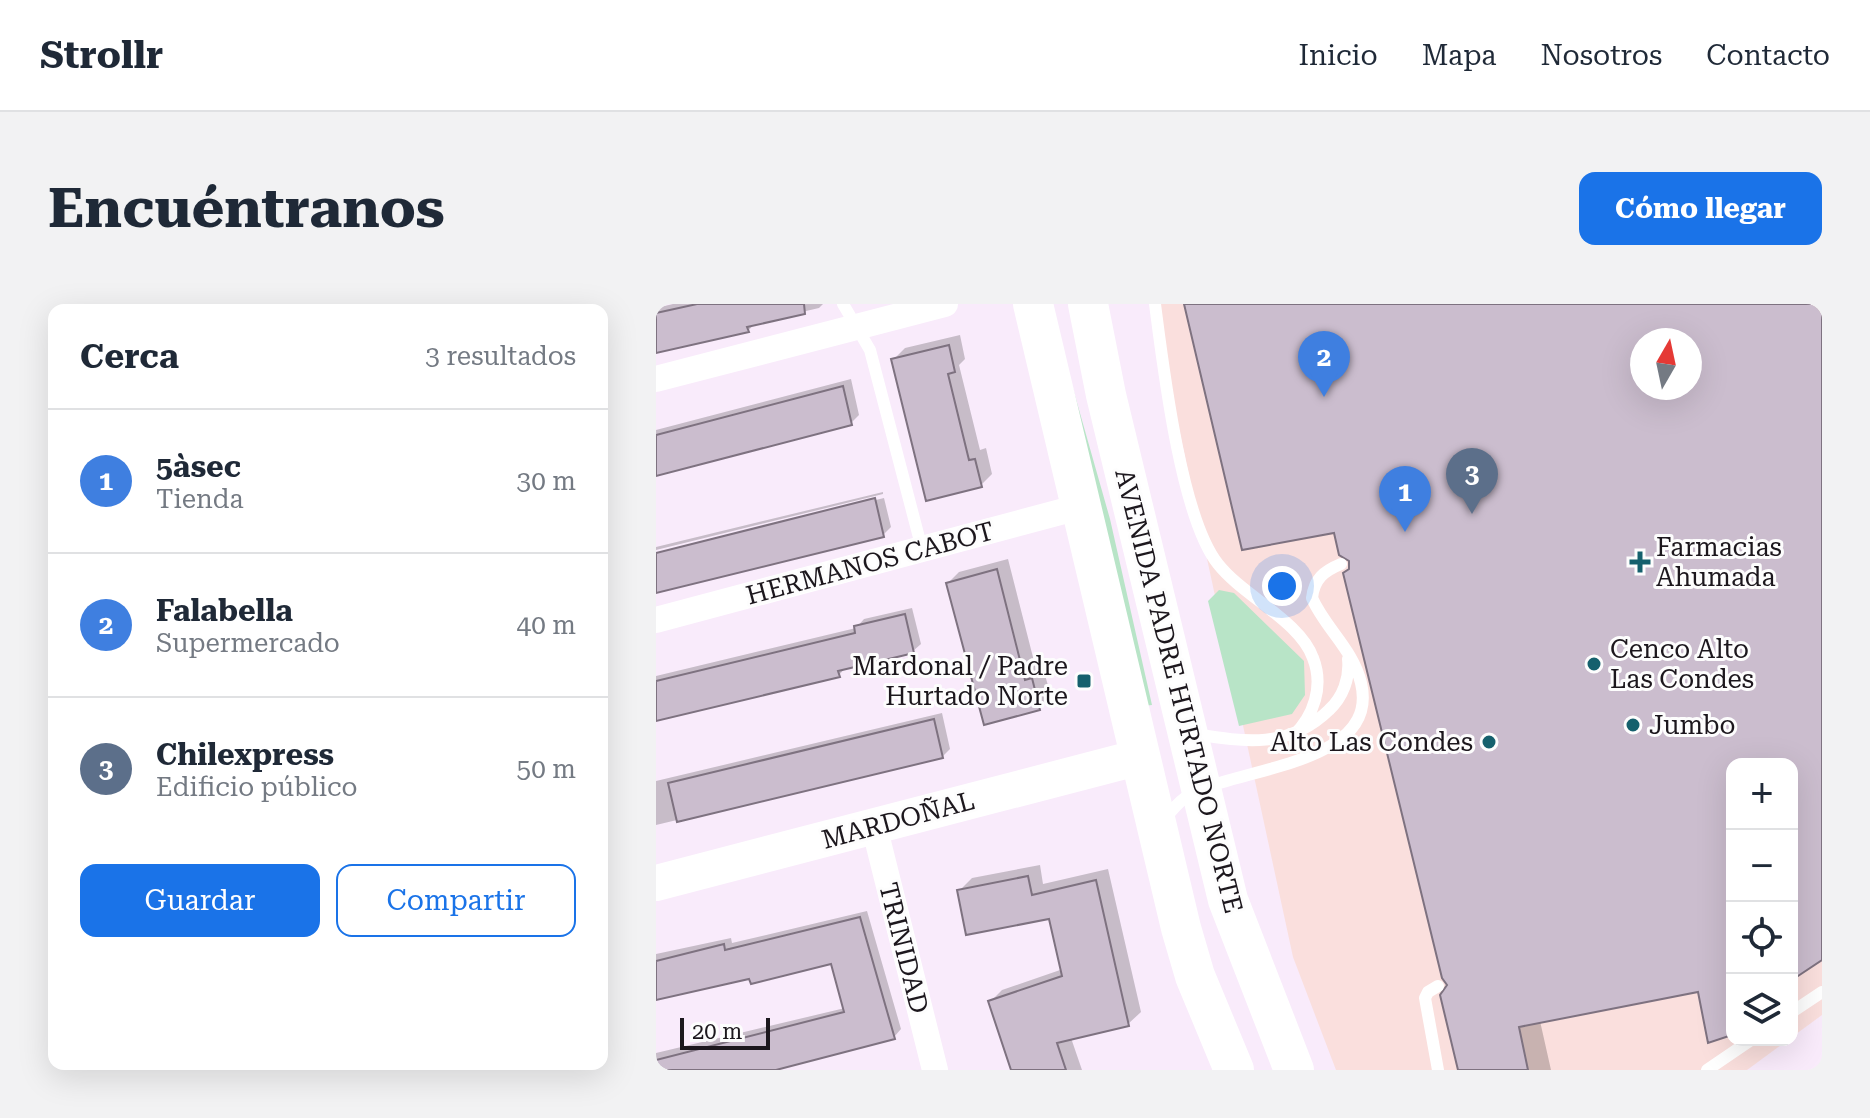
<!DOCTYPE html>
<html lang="es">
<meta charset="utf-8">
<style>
:root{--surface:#fff;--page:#f2f2f3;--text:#1f2937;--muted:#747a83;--line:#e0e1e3;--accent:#1a73e8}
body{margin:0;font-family:"Roboto Serif",serif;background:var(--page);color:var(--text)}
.controls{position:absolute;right:24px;bottom:24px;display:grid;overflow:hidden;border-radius:16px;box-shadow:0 8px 32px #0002}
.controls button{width:72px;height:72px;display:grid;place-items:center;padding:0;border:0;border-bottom:2px solid var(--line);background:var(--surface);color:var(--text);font:40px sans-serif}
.compass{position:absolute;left:974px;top:24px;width:72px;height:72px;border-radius:50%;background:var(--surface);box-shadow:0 8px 32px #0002;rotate:9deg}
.scale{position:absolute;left:24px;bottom:20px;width:90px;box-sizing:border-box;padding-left:8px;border:4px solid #1c171d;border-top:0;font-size:22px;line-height:28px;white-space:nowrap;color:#1c171d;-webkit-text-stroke:6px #fdfdfd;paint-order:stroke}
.you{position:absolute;left:626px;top:282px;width:28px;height:28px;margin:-20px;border:6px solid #fff;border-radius:50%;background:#1a73e8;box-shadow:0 0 0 12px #1a73e833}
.badge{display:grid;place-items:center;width:52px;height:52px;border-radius:50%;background:var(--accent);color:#fff;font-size:26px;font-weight:700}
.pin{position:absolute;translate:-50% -66px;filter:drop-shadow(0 2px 4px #0008)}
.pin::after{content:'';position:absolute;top:42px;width:28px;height:24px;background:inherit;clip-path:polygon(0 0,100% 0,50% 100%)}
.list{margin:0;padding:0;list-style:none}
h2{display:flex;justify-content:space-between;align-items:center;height:104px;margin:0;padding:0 32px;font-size:34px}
h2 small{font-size:26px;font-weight:400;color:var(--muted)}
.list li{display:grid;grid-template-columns:52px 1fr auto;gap:24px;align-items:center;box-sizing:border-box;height:144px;padding:0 32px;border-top:2px solid var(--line)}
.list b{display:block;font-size:30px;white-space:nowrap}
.list p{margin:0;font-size:26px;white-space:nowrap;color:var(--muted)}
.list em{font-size:26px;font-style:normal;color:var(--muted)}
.actions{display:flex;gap:16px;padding:24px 32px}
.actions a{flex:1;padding:18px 0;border:2px solid var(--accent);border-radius:16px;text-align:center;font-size:28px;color:var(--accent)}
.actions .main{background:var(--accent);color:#fff}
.icon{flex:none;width:44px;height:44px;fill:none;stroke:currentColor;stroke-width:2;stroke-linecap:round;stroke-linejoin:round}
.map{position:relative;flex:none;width:1166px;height:766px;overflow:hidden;border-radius:16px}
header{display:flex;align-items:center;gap:48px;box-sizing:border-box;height:112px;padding:0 40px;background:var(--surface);border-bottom:2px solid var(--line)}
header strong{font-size:38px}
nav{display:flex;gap:44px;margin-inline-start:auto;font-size:28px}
.intro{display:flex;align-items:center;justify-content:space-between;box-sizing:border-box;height:192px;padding:0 48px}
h1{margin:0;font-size:56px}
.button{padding:20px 36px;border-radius:16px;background:var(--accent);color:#fff;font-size:28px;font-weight:700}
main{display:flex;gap:48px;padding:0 48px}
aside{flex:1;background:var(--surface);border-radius:16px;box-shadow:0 8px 32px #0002}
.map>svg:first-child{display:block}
.commercial{fill:#fadfdd;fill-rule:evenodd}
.green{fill:#b8e4c7}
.shadow{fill:#0003;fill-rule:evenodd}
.building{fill:#cbbdce;stroke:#7e7280;stroke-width:2;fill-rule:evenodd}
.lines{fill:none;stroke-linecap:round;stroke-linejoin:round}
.lane{stroke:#fff;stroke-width:12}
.street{stroke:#fff;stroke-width:26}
.secondary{stroke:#fff;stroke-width:36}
.primary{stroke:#fff;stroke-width:40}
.poi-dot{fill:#15606d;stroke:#fdfdfd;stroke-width:3}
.labels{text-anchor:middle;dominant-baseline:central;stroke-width:6;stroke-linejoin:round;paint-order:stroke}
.poi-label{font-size:26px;fill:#1c171d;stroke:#fdfdfd;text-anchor:start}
.street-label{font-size:26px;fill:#1c171d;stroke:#fdfdfd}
</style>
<header>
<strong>Strollr</strong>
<nav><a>Inicio</a><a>Mapa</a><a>Nosotros</a><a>Contacto</a></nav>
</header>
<div class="intro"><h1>Encuéntranos</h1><a class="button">Cómo llegar</a></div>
<main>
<aside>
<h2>Cerca<small>3 resultados</small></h2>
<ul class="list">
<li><span class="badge" style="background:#3f7fe0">1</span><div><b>5àsec</b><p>Tienda</p></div><em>30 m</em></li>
<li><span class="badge" style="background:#3f7fe0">2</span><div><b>Falabella</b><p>Supermercado</p></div><em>40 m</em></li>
<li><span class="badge" style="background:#5c6f8a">3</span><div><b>Chilexpress</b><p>Edificio público</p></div><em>50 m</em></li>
</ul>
<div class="actions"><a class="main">Guardar</a><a>Compartir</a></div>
</aside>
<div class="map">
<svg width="1166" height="766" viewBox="0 0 1166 766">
<rect width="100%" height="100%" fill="#f9ebfb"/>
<!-- commercial -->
<path class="commercial" d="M 496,0 L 1166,0 L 1166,711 L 1136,733 L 1136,460 L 1076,460 L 1076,736 L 1132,736 L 1091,766 L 680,766 L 637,653 ZM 986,36 L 1034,36 L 1034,84 L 986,84 Z"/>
<!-- green -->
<path class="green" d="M 399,21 L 454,215 L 496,401 L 487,402 Z
M 563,286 L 578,289 L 648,357 L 649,391 L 636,410 L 583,422 L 552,297 Z"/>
<!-- shadow -->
<path class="shadow" d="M 17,0 L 167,0 L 163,4 L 99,19 L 92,27 L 0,48 L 0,4 Z
M 530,0 L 1166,0 L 1166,653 L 1136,674 L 1136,460 L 1076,460 L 1076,729 L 1043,686 L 884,717 L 895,766 L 804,766 L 793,681 L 696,256 ZM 986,36 L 1034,36 L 1034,84 L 986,84 Z
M 304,31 L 309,55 L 303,61 L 324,146 L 330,144 L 336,170 L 325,181 L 237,56 L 249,44 Z
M 195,75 L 203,111 L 195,119 L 0,169 L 0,126 Z
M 227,188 L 227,190 L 0,246 L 0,243 Z
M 228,194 L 235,223 L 227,231 L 0,287 L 0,250 Z
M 352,255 L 380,365 L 387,364 L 395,392 L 383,404 L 292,279 L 303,268 Z
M 256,304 L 265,340 L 257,347 L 191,362 L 183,371 L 0,415 L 0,372 L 200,324 L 208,315 Z
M 286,409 L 294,445 L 286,453 L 0,521 L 0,477 Z
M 384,561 L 387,580 L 452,565 L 485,708 L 472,720 L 415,734 L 426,766 L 357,766 L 334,698 L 346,686 L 407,665 L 394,613 L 304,586 L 316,574 Z
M 211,607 L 245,725 L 238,733 L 106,766 L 0,766 L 0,749 L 189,704 L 176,657 L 0,695 L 0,650 L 75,634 L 76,639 Z"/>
<!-- building -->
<path class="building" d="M 41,0 L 148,0 L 149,10 L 91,23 L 93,28 L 0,49 L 0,9 Z
M 528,0 L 1166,0 L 1166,656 L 1136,676 L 1136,460 L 1076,460 L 1076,731 L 1052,739 L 1042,688 L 863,723 L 872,766 L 802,766 L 784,691 L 791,681 L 786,674 L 687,269 L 693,265 L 693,257 L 683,251 L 678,229 L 586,246 ZM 986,36 L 1034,36 L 1034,84 L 986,84 Z
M 293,41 L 299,68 L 292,70 L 313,156 L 319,155 L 326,183 L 270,197 L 235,55 Z
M 187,82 L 196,121 L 0,172 L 0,131 Z
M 219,194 L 228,233 L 0,289 L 0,249 Z
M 341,265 L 369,376 L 376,374 L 384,406 L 328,421 L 290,279 Z
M 249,310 L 258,349 L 182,367 L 184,373 L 0,417 L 0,377 L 199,329 L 198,322 Z
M 278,415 L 287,454 L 21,518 L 12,479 Z
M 372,572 L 376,591 L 440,576 L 473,722 L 401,739 L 410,766 L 355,766 L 332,697 L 406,672 L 393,615 L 310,631 L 301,586 Z
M 204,613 L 239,735 L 120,766 L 0,766 L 0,756 L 188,708 L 175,660 L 95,680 L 93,675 L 0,696 L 0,657 L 68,640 L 69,646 Z"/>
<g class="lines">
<!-- lane -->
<path class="lane" d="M 187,0 L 214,46 L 266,245
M 499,0 C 507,62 525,214 562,260 C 587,292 644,317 657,354 C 668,382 658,412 637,432
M 538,430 C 589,438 633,445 673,406 C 687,393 694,374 692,355
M 509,515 C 515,507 522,499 530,493 C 576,463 725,463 705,379 C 697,345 669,324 656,294 C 658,275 668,267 685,260
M 1136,708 L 1166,688
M 782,766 L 769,694 L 772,688 L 782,682
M 1051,766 L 1095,736"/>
<!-- street -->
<path class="street" d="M 0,75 L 289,0
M 0,316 L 427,202
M 218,522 L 279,766"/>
<!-- secondary -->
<path class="secondary" d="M 0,579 L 484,453"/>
<!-- primary -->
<path class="primary" d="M 377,0 L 525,624 L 539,672 L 578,766
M 432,0 L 450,91 L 572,596 L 638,766"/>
</g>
<!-- markers -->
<g class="poi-dot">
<path d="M980 246h8v8h8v8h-8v8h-8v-8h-8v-8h8z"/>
<circle cx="938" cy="360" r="8"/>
<rect x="420" y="369" width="16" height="16" rx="4"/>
<circle cx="977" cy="421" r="8"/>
<circle cx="833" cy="438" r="8"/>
</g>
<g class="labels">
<!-- poi labels -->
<g class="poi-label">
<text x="1000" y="243">Farmacias<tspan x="1000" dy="30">Ahumada</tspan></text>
<text x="954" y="345">Cenco Alto<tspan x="954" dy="30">Las Condes</tspan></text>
<text x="412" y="362" text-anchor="end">Mardonal / Padre<tspan x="412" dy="30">Hurtado Norte</tspan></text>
<text x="993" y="421">Jumbo</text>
<text x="817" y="438" text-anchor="end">Alto Las Condes</text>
</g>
<!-- street labels -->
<g class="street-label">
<text transform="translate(214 259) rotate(-15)">HERMANOS CABOT</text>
<text transform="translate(523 387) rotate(76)">AVENIDA PADRE HURTADO NORTE</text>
<text transform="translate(242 516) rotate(-15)">MARDOÑAL</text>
<text transform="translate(248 644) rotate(76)">TRINIDAD</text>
</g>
</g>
</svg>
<div class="controls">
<button>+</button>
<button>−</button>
<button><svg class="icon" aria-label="locate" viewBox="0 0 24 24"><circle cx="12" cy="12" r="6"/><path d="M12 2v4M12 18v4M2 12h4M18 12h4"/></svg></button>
<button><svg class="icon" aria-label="layers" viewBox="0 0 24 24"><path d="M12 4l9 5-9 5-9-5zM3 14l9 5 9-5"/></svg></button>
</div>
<svg class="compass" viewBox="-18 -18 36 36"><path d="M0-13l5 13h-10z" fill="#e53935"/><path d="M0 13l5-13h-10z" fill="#747a83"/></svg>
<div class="scale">20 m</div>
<div class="you"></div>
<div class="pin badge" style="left:749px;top:228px;background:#3f7fe0">1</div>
<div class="pin badge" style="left:668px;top:93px;background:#3f7fe0">2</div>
<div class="pin badge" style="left:816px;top:210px;background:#5c6f8a">3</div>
</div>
</main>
